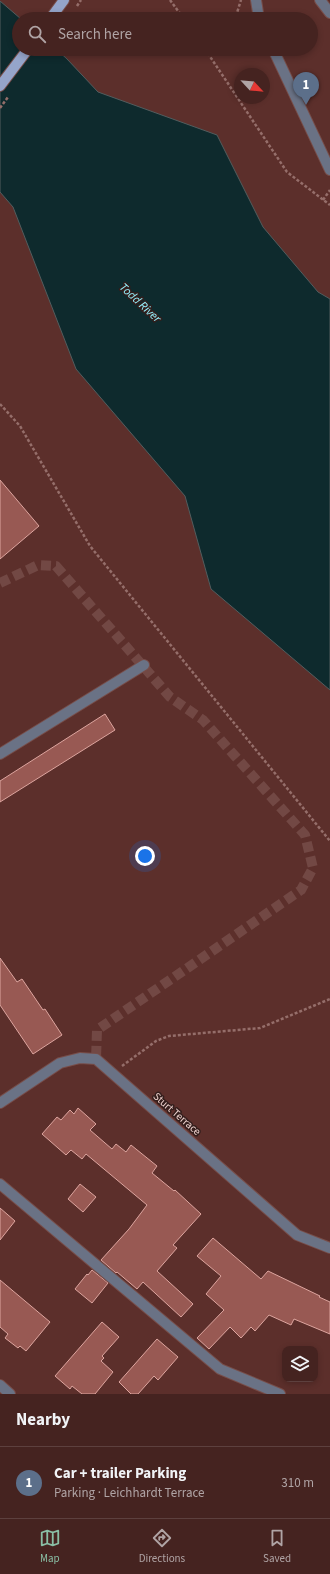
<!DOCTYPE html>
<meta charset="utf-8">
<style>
:root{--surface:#452320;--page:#4c2b29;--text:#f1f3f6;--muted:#b0a4a5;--line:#5d403e;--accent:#8abfa5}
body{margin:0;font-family:"Source Sans 3",sans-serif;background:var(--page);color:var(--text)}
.controls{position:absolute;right:12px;bottom:12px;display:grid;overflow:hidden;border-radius:8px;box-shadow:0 2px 6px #0003}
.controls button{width:36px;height:36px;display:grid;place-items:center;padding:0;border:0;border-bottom:1px solid var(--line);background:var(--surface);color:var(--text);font:20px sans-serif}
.compass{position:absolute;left:234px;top:68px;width:36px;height:36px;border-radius:50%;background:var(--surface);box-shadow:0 2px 6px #0003;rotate:116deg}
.you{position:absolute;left:145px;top:856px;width:14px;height:14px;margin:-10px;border:3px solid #fff;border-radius:50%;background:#1a73e8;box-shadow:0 0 0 6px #1a73e833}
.badge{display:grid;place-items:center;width:26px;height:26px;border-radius:50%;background:var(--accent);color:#fff;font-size:13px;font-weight:700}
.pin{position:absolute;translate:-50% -33px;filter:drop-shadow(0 1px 2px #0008)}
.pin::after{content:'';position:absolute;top:21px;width:14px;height:12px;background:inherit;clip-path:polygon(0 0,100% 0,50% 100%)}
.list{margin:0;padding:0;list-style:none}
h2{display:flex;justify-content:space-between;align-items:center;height:52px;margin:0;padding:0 16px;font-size:17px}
h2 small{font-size:13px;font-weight:400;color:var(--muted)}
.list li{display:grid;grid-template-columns:26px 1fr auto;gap:12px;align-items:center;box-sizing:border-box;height:72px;padding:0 16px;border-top:1px solid var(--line)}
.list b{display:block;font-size:15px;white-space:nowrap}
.list p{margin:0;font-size:13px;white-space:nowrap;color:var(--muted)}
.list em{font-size:13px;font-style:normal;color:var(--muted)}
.icon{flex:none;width:22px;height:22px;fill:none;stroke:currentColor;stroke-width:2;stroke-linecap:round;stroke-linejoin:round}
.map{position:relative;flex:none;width:330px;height:1394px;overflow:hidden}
.search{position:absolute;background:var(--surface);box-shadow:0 2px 6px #0003;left:12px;right:12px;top:12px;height:44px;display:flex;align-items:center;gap:10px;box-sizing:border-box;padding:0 14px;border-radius:22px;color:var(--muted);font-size:15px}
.sheet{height:124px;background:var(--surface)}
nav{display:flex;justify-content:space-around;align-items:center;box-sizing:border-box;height:56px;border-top:1px solid var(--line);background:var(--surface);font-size:11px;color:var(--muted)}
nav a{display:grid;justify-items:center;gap:2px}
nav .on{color:var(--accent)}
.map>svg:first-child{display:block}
.water{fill:#0e2a2d;stroke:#525d5e}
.building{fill:#985953;stroke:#dda59f}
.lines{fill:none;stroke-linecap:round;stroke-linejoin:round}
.minor-tunnel{stroke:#724844;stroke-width:10;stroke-dasharray:10 5;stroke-linecap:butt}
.minor-casing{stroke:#774d49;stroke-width:12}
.major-casing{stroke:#774d49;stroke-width:12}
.path{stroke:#956e6a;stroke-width:2.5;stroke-dasharray:3 2;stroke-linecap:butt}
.minor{stroke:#6a7285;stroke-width:10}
.major{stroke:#95a5ca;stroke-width:10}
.labels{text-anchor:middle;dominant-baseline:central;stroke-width:3;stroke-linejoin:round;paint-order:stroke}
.street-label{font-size:11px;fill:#f0d3cf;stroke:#331e1c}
.water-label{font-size:12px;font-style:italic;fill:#94f3ff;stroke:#331e1c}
</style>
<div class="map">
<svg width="330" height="1394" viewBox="0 0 330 1394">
<rect width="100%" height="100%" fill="#5c2f2b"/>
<!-- water -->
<path class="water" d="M 0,1 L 21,19 L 19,19 L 19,49 L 56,49 L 67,59 L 98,92 L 217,135 L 263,227 L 318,292 L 330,299 L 330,690 L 211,589 L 185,496 L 76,369 L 13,207 L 0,192 Z"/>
<!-- building -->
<path class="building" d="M 0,480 L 39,526 L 0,559 Z
M 105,714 L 115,730 L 0,802 L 0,781 Z
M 0,958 L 17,982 L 22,979 L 43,1010 L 45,1009 L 62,1035 L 33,1054 L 0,1005 Z
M 78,1108 L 96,1124 L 90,1130 L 112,1149 L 116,1144 L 126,1152 L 131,1145 L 157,1166 L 152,1173 L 174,1191 L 175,1190 L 201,1214 L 173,1245 L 177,1248 L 157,1271 L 193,1304 L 181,1317 L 143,1282 L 137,1289 L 117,1272 L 116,1273 L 101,1260 L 129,1229 L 147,1205 L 86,1154 L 82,1159 L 71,1150 L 66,1155 L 42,1134 L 57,1117 L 61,1120 L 70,1110 L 74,1114 Z
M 80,1184 L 96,1197 L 83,1212 L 68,1199 Z
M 0,1208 L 15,1221 L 0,1240 Z
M 213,1238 L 261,1279 L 268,1271 L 320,1296 L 319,1297 L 330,1302 L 330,1334 L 294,1319 L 291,1325 L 269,1315 L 255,1331 L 251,1327 L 241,1338 L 230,1327 L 209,1349 L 197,1338 L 224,1310 L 206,1294 L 221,1276 L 197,1256 Z
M 92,1270 L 108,1283 L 92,1303 L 75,1289 L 87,1274 L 88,1275 Z
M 0,1280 L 50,1322 L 26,1351 L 20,1346 L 18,1348 L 5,1338 L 8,1334 L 0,1327 Z
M 102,1322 L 119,1337 L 102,1356 L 104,1358 L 101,1361 L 113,1372 L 95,1394 L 82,1394 L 72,1386 L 70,1389 L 55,1376 Z
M 157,1339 L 178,1357 L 158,1380 L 154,1376 L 138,1394 L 131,1394 L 119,1382 Z"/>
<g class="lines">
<!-- minor-tunnel -->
<path class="minor-tunnel" d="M 0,583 L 38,565 L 56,566 L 170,697 L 203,720 L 305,835 L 313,868 L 301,890 L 97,1030 L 96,1059"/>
<!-- minor casing -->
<g class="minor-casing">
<path id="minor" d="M 256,0 L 259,19
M 320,0 L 330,13
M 273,49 L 330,170
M 0,754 L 144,665
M 0,1103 L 60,1063 L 80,1058 L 96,1059 L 297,1235 L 330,1248
M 0,1184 L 220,1369 L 280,1394
M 0,1385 L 10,1394"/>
</g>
<!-- major casing -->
<g class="major-casing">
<path id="major" d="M 50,19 L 64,0
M 0,86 L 28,49"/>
</g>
<!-- path -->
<path class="path" d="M 170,0 L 184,19
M 77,6 L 81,0
M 221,19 L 236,16 L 241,0
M 205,49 L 287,172 L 330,205
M 0,108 L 8,97
M 323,200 L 330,190
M 0,404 L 20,426 L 90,546 L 330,841
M 122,1066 L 156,1041 L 169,1036 L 260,1028 L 330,999"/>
<!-- minor -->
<use href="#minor" class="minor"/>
<!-- major -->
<use href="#major" class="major"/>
</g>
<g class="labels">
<!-- street labels -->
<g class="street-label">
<text transform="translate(177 1114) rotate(41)">Sturt Terrace</text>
</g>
<!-- water labels -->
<g class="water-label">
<text transform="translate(140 303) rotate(43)">Todd River</text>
</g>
</g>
</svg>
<div class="controls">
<button><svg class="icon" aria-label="layers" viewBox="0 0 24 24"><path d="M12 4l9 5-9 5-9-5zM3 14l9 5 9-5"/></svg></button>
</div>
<svg class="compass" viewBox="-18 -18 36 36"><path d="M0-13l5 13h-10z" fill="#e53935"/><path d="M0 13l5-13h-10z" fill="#b0a4a5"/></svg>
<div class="you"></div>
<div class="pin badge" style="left:306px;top:105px;background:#5c6f8a">1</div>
<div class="search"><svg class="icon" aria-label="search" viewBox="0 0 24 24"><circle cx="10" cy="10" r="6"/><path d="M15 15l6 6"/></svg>Search here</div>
</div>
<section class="sheet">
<h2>Nearby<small></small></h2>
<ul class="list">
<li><span class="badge" style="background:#5c6f8a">1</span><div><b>Car + trailer Parking</b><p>Parking · Leichhardt Terrace</p></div><em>310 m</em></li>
</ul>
</section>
<nav>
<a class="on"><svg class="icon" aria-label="map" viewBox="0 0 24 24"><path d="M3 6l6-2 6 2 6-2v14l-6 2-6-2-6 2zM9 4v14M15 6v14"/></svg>Map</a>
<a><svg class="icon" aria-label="directions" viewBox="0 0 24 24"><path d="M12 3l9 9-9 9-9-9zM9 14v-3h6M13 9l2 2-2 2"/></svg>Directions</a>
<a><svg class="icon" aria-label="saved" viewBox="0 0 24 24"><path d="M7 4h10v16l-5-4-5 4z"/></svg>Saved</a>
</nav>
